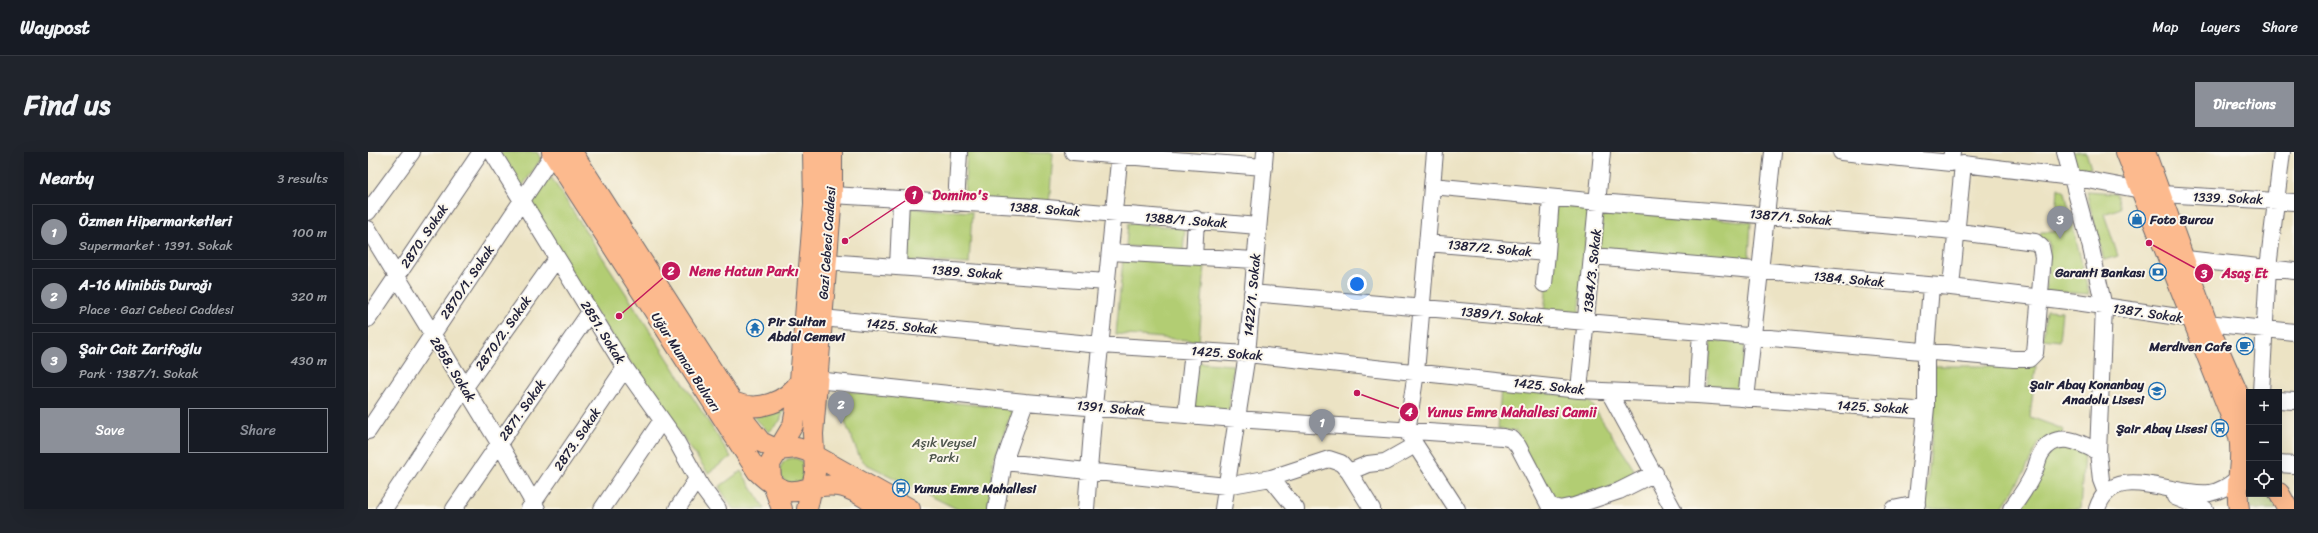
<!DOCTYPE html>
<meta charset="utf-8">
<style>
:root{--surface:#171b24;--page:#20242c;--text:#f1f3f6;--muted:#9ea1a6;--line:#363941;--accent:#8c9099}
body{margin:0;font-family:Sriracha,sans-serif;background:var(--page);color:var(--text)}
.controls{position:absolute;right:12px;bottom:12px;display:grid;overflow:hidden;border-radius:0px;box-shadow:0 4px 16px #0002}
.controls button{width:36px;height:36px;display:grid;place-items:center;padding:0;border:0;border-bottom:1px solid var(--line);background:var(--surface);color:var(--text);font:20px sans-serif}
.you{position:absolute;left:989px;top:132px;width:14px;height:14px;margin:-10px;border:3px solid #fff;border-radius:50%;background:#1a73e8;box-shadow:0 0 0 6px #1a73e833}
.badge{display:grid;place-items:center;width:26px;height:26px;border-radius:50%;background:var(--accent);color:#fff;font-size:13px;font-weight:700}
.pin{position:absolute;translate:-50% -33px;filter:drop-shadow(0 1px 2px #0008)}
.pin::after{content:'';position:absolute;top:21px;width:14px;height:12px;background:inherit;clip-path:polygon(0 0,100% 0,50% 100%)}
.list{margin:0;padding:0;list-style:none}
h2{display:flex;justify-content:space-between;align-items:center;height:52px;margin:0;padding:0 16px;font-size:17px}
h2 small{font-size:13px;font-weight:400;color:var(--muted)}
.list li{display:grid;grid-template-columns:26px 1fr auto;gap:12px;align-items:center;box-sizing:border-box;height:56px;margin:0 8px 8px;padding:0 8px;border:1px solid var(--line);border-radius:0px}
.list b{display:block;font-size:15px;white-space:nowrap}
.list p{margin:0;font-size:13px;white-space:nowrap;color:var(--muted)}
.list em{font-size:13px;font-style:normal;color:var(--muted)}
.actions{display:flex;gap:8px;padding:12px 16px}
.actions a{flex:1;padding:9px 0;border:1px solid var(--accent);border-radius:0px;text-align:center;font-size:14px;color:var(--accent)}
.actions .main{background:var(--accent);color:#fff}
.icon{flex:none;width:22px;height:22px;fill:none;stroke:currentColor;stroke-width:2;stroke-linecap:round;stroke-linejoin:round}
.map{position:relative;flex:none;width:1926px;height:357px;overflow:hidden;border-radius:0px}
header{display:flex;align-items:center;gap:24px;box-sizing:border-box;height:56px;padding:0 20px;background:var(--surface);border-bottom:1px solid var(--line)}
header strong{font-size:19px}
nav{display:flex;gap:22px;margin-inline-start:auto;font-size:14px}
.intro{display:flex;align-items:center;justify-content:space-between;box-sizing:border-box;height:96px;padding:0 24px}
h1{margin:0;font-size:28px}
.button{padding:10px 18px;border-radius:0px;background:var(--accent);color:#fff;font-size:14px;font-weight:700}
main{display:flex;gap:24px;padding:0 24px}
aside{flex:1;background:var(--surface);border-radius:0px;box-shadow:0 4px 16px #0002}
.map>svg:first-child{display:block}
.green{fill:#b2cd73;stroke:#6a7857}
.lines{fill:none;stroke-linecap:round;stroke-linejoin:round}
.minor-casing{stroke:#69666b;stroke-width:18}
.major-casing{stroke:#69666b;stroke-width:22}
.minor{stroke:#fff;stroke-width:16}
.major{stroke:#fcba8e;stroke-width:20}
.labels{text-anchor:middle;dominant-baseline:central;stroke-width:4;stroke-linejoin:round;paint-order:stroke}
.street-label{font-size:13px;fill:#22223b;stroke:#fbf7ec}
.poi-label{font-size:13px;font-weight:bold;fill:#22223b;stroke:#fbf7ec;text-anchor:end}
.park-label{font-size:13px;fill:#4d554c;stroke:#fbf7ec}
.leader{fill:none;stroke:#c2185b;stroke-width:1.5}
.callout-dot{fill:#c2185b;stroke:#fbf7ec;stroke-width:1.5}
.mark-label{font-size:12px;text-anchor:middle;font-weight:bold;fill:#fff}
.callout-label{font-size:14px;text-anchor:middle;font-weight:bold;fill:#c2185b;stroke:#fbf7ec;stroke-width:4;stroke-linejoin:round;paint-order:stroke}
</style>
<header>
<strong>Waypost</strong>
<nav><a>Map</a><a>Layers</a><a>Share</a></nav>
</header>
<div class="intro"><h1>Find us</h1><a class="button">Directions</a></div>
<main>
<aside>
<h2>Nearby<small>3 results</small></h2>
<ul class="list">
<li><span class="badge">1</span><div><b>Özmen Hipermarketleri</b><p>Supermarket · 1391. Sokak</p></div><em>100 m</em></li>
<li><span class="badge">2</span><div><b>A-16 Minibüs Durağı</b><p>Place · Gazi Cebeci Caddesi</p></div><em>320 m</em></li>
<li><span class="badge">3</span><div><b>Şair Cait Zarifoğlu</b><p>Park · 1387/1. Sokak</p></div><em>430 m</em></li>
</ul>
<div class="actions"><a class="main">Save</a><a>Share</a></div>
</aside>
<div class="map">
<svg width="1926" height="357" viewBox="0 0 1926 357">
<rect width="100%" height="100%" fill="#fbf7ec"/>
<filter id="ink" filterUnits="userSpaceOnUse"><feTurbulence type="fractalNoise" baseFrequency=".025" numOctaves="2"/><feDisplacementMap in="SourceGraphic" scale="8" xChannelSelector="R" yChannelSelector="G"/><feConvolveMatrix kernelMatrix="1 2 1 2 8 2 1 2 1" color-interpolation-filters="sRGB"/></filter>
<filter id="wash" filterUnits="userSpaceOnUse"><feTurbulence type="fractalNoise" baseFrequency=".012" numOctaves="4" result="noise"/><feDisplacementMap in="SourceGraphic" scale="16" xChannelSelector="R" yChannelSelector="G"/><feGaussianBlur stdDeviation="0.9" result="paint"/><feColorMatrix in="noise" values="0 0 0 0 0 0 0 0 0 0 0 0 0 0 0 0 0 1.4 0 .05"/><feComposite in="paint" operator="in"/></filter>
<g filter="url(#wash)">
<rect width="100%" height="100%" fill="#ece3c4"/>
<!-- green -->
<path class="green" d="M 131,0 L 169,0 L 173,7 L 153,36 Z
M 599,0 L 685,1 L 681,54 L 596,48 Z
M 1703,0 L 1718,0 L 1723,16 L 1708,20 Z
M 183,25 L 363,305 L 340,321 L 218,147 L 162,53 Z
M 1690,36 L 1697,40 L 1721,142 L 1677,139 L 1682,96 L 1680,89 L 1671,86 L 1673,80 L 1687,80 Z
M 1718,39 L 1748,41 L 1753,56 L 1736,62 L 1750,104 L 1736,108 Z
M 1188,51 L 1222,54 L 1211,164 L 1176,160 Z
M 1235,55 L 1383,70 L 1381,106 L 1376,110 L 1232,98 Z
M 537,56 L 604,60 L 601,112 L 534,108 Z
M 760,71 L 817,76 L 815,99 L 758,94 Z
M 755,107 L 837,113 L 831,189 L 748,182 Z
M 1678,158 L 1694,159 L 1691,189 L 1675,187 Z
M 1343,188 L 1377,191 L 1373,237 L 1339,234 Z
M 825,210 L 865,213 L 861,257 L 854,261 L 821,258 Z
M 1566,214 L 1668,214 L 1662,265 L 1695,277 L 1694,283 L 1671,291 L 1656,321 L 1633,357 L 1557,357 L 1566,265 Z
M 1133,235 L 1218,246 L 1225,254 L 1267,319 L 1240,336 L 1186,353 L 1168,324 L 1148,279 L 1130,277 Z
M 475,239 L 645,257 L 625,309 L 620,357 L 589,357 L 498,312 L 492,306 L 472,258 Z
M 417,255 L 412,269 L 401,280 L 386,265 Z
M 1699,296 L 1716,301 L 1712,357 L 1649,357 L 1682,299 Z
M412 319a13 13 0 1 1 26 0a13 13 0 1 1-26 0Z
M 373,319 L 397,357 L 365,357 L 351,335 Z
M 1881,326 L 1881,342 L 1901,342 L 1908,357 L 1882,357 L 1879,328 Z"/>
</g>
<g filter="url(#ink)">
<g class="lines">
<!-- minor casing -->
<g class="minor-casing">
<path id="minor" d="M 124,0 L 257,216 L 306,285 L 333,334 L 350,357
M 705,0 L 896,15
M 1473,0 L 1583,11 L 1584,0
M 1697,0 L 1723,96 L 1736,155 L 1730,300 L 1733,328 L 1738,341
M 1794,42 L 1926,50
M 464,43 L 667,55 L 890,74
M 588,52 L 591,0
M 0,60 L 44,0
M 0,77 L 131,291 L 169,357
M 1059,91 L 1179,101 L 1183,46
M 742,100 L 887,108
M 1225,104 L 1583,135 L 1708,150 L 1824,167
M 826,105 L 828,67
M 1818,107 L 1926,119
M 458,110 L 739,130
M 530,115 L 533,48
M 1176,132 L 1179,101
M 1583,135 L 1595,12 L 1704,25 L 1773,38
M 884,141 L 1646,207 L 1661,207 L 1667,201 L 1675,105 L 1673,95 L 1667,90 L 1576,78 L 1231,50 L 1064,34
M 454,166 L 732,193 L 879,202 L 1211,238 L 1329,243 L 1547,258 L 1558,255 L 1558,199 L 1563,134
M 0,167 L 113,0
M 1839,171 L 1926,180
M 448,228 L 657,250 L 868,267 L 1135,285 L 1144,287 L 1150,294 L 1181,353 L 1191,357 L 1206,354 L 1251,339 L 1287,321
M 1211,238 L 1234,0
M 1241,240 L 1305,357
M 1893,240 L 1900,116 L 1914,0
M 1329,243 L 1333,180
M 1378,247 L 1405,0
M 1911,248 L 1926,249
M 818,263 L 825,199
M 0,279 L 185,2
M 1039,280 L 1048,220 L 1067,0
M 1039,280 L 1089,357
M 636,310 L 858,334 L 903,326 L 961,307 L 973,311 L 981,320 L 1004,357
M 1911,312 L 1926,313
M 981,320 L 1000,312 L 1017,310 L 1047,293
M 903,326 L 928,357
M 1807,345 L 1837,357
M 16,357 L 97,235 L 189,106
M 86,357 L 222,160
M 161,357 L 257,216
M 234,357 L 294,268
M 309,357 L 329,327
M 628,357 L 636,310 L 657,250
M 718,357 L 726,254 L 752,0
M 855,357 L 879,202 L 897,0
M 1525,357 L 1549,352
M 1548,357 L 1558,255
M 1643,357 C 1652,345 1660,334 1666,320 C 1669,314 1670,305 1674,300 C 1689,278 1712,290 1730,300
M 1729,357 C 1745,307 1805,346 1842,341 C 1853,339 1860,334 1869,327"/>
</g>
<!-- major casing -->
<g class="major-casing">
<path id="major" d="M 184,0 L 389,319 C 428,357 431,329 471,334 C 486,336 502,349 514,357
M 204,0 L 378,271 L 393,290 L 410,298
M 1758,0 L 1871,284 C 1876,309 1866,332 1871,357
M 1777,0 L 1839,171 L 1881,267
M 365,250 C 390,261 419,250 433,228
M 410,298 L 429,296 L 439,299 L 542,357
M 1911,341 L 1920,357
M 414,357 L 403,327 L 402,312 L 425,273 L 431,241 L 446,52 L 445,0
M 439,357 L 447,321 L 445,282 L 464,43 L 464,0"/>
</g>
<!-- minor -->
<use href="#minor" class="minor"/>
<!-- major -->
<use href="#major" class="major"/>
</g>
</g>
<!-- icons -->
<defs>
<g id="shop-ring" transform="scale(0.9)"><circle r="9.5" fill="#fbf7ec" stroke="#1f6fb2" stroke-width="1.5"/><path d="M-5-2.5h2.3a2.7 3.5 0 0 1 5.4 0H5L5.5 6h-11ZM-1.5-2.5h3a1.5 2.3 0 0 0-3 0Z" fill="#1f6fb2"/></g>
<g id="bank-ring" transform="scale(0.9)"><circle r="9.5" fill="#fbf7ec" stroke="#1f6fb2" stroke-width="1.5"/><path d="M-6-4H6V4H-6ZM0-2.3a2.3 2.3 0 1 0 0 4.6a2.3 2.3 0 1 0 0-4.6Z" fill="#1f6fb2"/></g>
<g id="temple-ring" transform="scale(0.9)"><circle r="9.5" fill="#fbf7ec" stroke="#1f6fb2" stroke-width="1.5"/><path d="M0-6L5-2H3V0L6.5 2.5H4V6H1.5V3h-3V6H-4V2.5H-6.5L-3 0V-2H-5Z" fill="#1f6fb2"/></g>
<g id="cafe-ring" transform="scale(0.9)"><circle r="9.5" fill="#fbf7ec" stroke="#1f6fb2" stroke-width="1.5"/><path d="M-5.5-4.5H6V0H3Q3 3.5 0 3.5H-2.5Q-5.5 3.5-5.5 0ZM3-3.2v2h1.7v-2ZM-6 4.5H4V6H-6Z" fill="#1f6fb2"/></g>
<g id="school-ring" transform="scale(0.9)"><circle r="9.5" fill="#fbf7ec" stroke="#1f6fb2" stroke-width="1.5"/><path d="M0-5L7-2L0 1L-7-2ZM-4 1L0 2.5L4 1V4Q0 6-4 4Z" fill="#1f6fb2"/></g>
<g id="bus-ring" transform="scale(0.9)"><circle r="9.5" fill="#fbf7ec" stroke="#1f6fb2" stroke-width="1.5"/><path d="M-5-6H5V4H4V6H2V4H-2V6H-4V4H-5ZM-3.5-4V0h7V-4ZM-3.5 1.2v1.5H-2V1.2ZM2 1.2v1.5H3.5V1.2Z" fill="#1f6fb2"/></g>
</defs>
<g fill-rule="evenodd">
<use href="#shop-ring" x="1769" y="67"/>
<use href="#bank-ring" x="1790" y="120"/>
<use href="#temple-ring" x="387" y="176"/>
<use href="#cafe-ring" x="1877" y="194"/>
<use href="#school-ring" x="1789" y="239"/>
<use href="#bus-ring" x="1852" y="276"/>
<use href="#bus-ring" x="533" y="336"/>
</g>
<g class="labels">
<!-- street labels -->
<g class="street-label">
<text transform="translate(1860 46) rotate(2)">1339. Sokak</text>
<text transform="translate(677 57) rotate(4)">1388. Sokak</text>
<text transform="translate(1423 65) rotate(5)">1387/1. Sokak</text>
<text transform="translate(818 68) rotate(4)">1388/1 .Sokak</text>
<text transform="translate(56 84) rotate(-56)">2870. Sokak</text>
<text transform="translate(459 91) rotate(-86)">Gazi Cebeci Caddesi</text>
<text transform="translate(1122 96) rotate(5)">1387/2. Sokak</text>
<text transform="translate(1224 119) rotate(-84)">1384/3. Sokak</text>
<text transform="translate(599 120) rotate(4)">1389. Sokak</text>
<text transform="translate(1481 127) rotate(5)">1384. Sokak</text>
<text transform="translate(99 130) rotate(-56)">2870/1. Sokak</text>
<text transform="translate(884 143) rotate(-85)">1422/1. Sokak</text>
<text transform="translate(1780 161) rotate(8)">1387. Sokak</text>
<text transform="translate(1134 163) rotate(5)">1389/1. Sokak</text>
<text transform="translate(534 174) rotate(5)">1425. Sokak</text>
<text transform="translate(235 180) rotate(58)">2851. Sokak</text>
<text transform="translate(135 181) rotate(-55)">2870/2. Sokak</text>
<text transform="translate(859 201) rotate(4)">1425. Sokak</text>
<text transform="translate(318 210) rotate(57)">Uğur Mumcu Bulvarı</text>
<text transform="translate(85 217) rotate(58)">2858. Sokak</text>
<text transform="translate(1181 234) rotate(6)">1425. Sokak</text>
<text transform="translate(1505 255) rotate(3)">1425. Sokak</text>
<text transform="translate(743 256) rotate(5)">1391. Sokak</text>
<text transform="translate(154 258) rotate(-55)">2871. Sokak</text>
<text transform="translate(209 287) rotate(-56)">2873. Sokak</text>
</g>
<!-- poi labels -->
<g class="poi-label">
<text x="1782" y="67" text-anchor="start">Foto Burcu</text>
<text x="1777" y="120">Garanti Bankası</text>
<text x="400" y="169" text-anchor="start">Pir Sultan<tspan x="400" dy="15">Abdal Cemevi</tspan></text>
<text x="1864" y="194">Merdiven Cafe</text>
<text x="1776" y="232">Şair Abay Konanbay<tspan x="1776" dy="15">Anadolu Lisesi</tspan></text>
<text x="1839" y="276">Şair Abay Lisesi</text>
<text x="546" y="336" text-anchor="start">Yunus Emre Mahallesi</text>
</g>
<!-- park labels -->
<g class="park-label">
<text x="576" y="290">Aşık Veysel<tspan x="576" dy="15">Parkı</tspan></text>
</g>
</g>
<!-- callouts -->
<path class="leader" d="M477 89L546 43M251 164L303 119M1781 91L1836 121M989 241L1041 260"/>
<g class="callout-dot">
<circle cx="477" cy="89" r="4"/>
<circle cx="251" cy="164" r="4"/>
<circle cx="1781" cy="91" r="4"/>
<circle cx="989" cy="241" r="4"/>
<circle cx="546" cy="43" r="10"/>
<circle cx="303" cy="119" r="10"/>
<circle cx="1836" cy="121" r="10"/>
<circle cx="1041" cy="260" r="10"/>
</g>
<g class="mark-label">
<text x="546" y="47">1</text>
<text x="303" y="123">2</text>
<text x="1836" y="126">3</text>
<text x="1041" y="264">4</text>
</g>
<g class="callout-label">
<text x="592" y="48">Domino's</text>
<text x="376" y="124">Nene Hatun Parkı</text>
<text x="1877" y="126">Asaş Et</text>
<text x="1144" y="265">Yunus Emre Mahallesi Camii</text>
</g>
</svg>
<div class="controls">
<button>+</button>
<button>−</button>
<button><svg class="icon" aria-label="locate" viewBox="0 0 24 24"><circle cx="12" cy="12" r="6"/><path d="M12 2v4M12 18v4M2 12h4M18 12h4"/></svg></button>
</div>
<div class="you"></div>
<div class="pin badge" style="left:954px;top:290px">1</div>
<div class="pin badge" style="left:473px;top:272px">2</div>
<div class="pin badge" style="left:1692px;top:87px">3</div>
</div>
</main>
